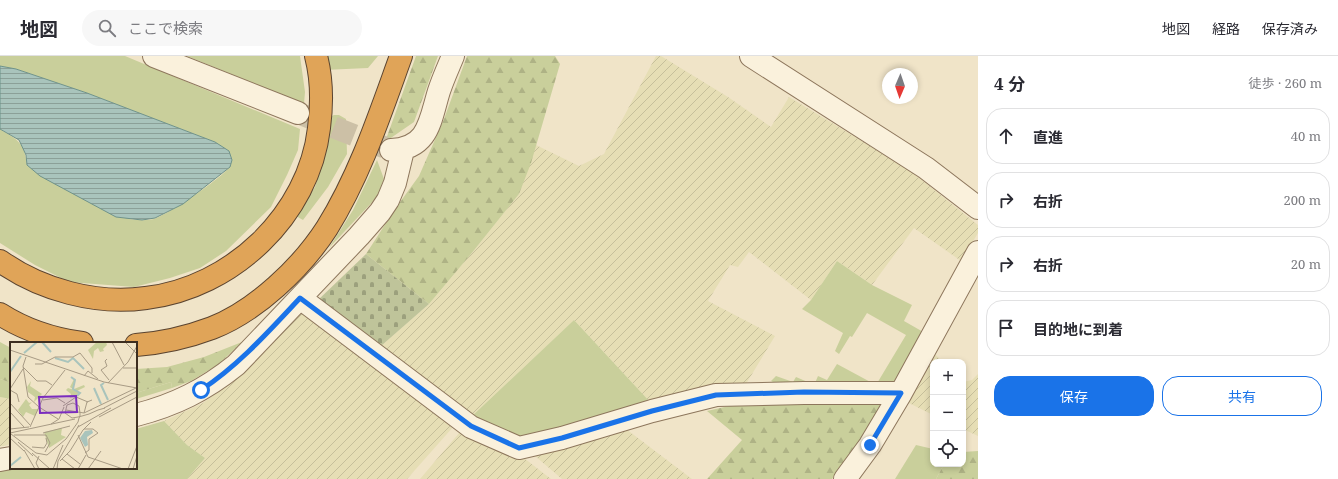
<!DOCTYPE html>
<html lang="ja">
<meta charset="utf-8">
<style>
:root{--surface:#fff;--page:#f7f7f7;--text:#2b2b33;--muted:#7c7c81;--line:#e1e1e2;--accent:#1a73e8}
body{margin:0;font-family:"Noto Serif","Noto Sans JP",serif;background:var(--page);color:var(--text)}
.controls{position:absolute;right:12px;bottom:12px;display:grid;overflow:hidden;border-radius:8px;box-shadow:0 2px 6px #0003}
.controls button{width:36px;height:36px;display:grid;place-items:center;padding:0;border:0;border-bottom:1px solid var(--line);background:var(--surface);color:var(--text);font:20px sans-serif}
.compass{position:absolute;left:882px;top:12px;width:36px;height:36px;border-radius:50%;background:var(--surface);box-shadow:0 2px 6px #0003;rotate:182deg}
.stop{position:absolute;width:12px;height:12px;margin:-9px;border:3px solid #1a73e8;border-radius:50%;background:#fff}
.stop.end{background:#1a73e8;border-color:#fff;box-shadow:0 1px 4px #0008}
.list{margin:0;padding:0;list-style:none}
h2{display:flex;justify-content:space-between;align-items:center;height:52px;margin:0;padding:0 16px;font-size:17px}
h2 small{font-size:13px;font-weight:400;color:var(--muted)}
.list li{display:grid;grid-template-columns:26px 1fr auto;gap:12px;align-items:center;box-sizing:border-box;height:56px;margin:0 8px 8px;padding:0 8px;border:1px solid var(--line);border-radius:16px}
.list b{display:block;font-size:15px;white-space:nowrap}
.list em{font-size:13px;font-style:normal;color:var(--muted)}
.actions{display:flex;gap:8px;padding:12px 16px}
.actions a{flex:1;padding:9px 0;border:1px solid var(--accent);border-radius:16px;text-align:center;font-size:14px;color:var(--accent)}
.actions .main{background:var(--accent);color:#fff}
.icon{flex:none;width:22px;height:22px;fill:none;stroke:currentColor;stroke-width:2;stroke-linecap:round;stroke-linejoin:round}
.map{position:relative;flex:none;width:978px;height:423px;overflow:hidden}
header{display:flex;align-items:center;gap:24px;box-sizing:border-box;height:56px;padding:0 20px;background:var(--surface);border-bottom:1px solid var(--line)}
header strong{font-size:19px}
nav{display:flex;gap:22px;margin-inline-start:auto;font-size:14px}
.search{width:280px;height:36px;background:var(--page);display:flex;align-items:center;gap:10px;box-sizing:border-box;padding:0 14px;border-radius:22px;color:var(--muted);font-size:15px}
main{display:flex}
aside{flex:1;background:var(--surface)}
.map>svg:first-child{display:block}
.farmland{fill:url(#farmland-furrows)}
.green{fill:#c9cf9b}
.forest{fill:url(#forest-firs)}
.cemetery{fill:url(#cemetery-stones)}
.water{fill:url(#water-rules);stroke:#6f938a}
.lines{fill:none;stroke-linecap:round;stroke-linejoin:round}
.minor-tunnel{stroke:#ccc0a6;stroke-width:22;stroke-dasharray:22 11;stroke-linecap:butt}
.minor-casing{stroke:#8d765c;stroke-width:24}
.highway-casing{stroke:#5b4430;stroke-width:24}
.minor{stroke:#faf1dc;stroke-width:22}
.highway{stroke:#e0a458;stroke-width:22}
.route{stroke:#1a73e8;stroke-width:5}
.inset-river{fill:none;stroke:#a9c4bc;stroke-width:2}
.inset-road{fill:none;stroke:#a89b85;stroke-width:1}
.view{fill:#7b2cbf;fill-opacity:0.15;stroke:#7b2cbf;stroke-width:2}
.inset-edge{fill:none;stroke:#3d2e20;stroke-width:2}
</style>
<header>
<strong>地図</strong>
<div class="search"><svg class="icon" aria-label="search" viewBox="0 0 24 24"><circle cx="10" cy="10" r="6"/><path d="M15 15l6 6"/></svg>ここで検索</div>
<nav><a>地図</a><a>経路</a><a>保存済み</a></nav>
</header>
<main>
<div class="map">
<svg width="978" height="423" viewBox="0 0 978 423">
<defs>
<pattern id="farmland-furrows" width="10" height="10" patternUnits="userSpaceOnUse"><rect width="10" height="10" fill="#e6deb5"/><path d="M-1 1l2-2M0 10L10 0M9 11l2-2" fill="none" stroke="#c6bf9b"/></pattern>
<pattern id="forest-firs" width="22" height="20" patternUnits="userSpaceOnUse"><rect width="22" height="20" fill="#c9cf9b"/><path d="M5 1l3.5 6h-7zM16 11l3.5 6h-7z" fill="#aeb285"/></pattern>
<pattern id="cemetery-stones" width="16" height="16" patternUnits="userSpaceOnUse"><rect width="16" height="16" fill="#bfc49a"/><path d="M2 7V4a2 2 0 0 1 4 0v3zM10 15v-3a2 2 0 0 1 4 0v3z" fill="#9ca07d"/></pattern>
<pattern id="water-rules" width="6" height="5" patternUnits="userSpaceOnUse"><rect width="6" height="5" fill="#a9c4bc"/><path d="M0 2.5h6" fill="none" stroke="#8ba098"/></pattern>
</defs>
<rect width="100%" height="100%" fill="#f0e4c8"/>
<!-- farmland -->
<path class="farmland" d="M 656,0 L 661,0 L 728,41 L 771,71 L 789,41 L 908,113 L 978,169 L 978,177 L 961,205 L 914,172 L 872,229 L 837,205 L 811,244 L 749,196 L 738,211 L 730,209 L 708,245 L 775,280 L 746,328 L 651,347 L 574,264 L 470,362 L 381,290 L 429,248 L 471,198 L 519,138 L 536,89 L 579,110 L 604,98 Z
M 304,254 L 454,370 L 407,423 L 187,423 L 205,402 L 187,389 L 164,365 L 203,347 L 232,325 Z
M 935,298 L 942,306 L 933,306 L 933,359 L 907,346 Z
M 978,318 L 978,380 L 963,373 L 963,326 L 972,324 Z
M 0,341 L 11,343 L 11,388 L 4,390 L 0,390 Z
M 626,373 L 692,423 L 562,423 L 535,400 Z
M 460,376 L 520,399 L 551,423 L 420,423 Z"/>
<!-- green -->
<path class="green" d="M 0,0 L 125,0 L 300,73 L 298,94 L 287,119 L 271,151 L 226,195 L 200,212 L 170,222 L 134,231 L 69,226 L 35,209 L 0,187 L 0,73 C 19,85 24,86 27,109 L 129,163 C 137,164 145,165 154,163 C 167,159 224,121 230,110 C 233,104 230,100 229,95 L 215,86 L 87,37 L 16,13 L 0,10 Z
M 187,0 L 300,0 L 305,36 L 304,48 Z
M 321,0 L 378,0 L 368,12 L 324,14 Z
M 334,59 L 339,59 L 346,63 L 347,98 L 328,131 L 303,164 L 296,160 L 315,131 L 323,104 L 328,62 Z
M 377,104 L 384,123 L 377,141 L 329,192 L 353,154 Z
M 837,205 L 872,229 L 912,249 L 904,265 L 925,277 L 891,332 L 779,329 L 771,325 L 776,320 L 793,326 L 796,321 L 810,327 L 815,327 L 818,320 L 827,324 L 837,308 L 876,329 L 906,279 L 867,257 L 852,281 L 850,280 L 839,298 L 835,295 L 843,277 L 802,253 L 811,244 Z
M 574,264 L 651,347 L 519,384 L 470,362 Z
M 0,323 L 11,327 L 11,343 L 0,341 Z
M 171,326 L 172,332 L 136,343 L 136,337 Z
M 164,365 L 187,389 L 205,402 L 187,423 L 0,423 L 0,412 L 136,412 L 136,373 Z
M 916,389 L 933,393 L 933,408 L 944,408 L 936,423 L 895,423 Z"/>
<!-- forest -->
<path class="forest" d="M 416,0 L 438,0 L 414,66 L 385,86 Z
M 467,0 L 555,0 L 560,8 L 531,107 L 519,138 L 471,198 L 429,248 L 366,198 L 395,153 L 419,120 L 444,63 Z
M 0,286 L 11,292 L 11,327 L 0,323 Z
M 242,286 L 219,308 L 191,325 L 172,332 L 171,326 L 136,337 L 136,313 L 167,311 L 204,301 Z
M 881,344 L 883,349 L 853,396 L 832,423 L 707,423 L 742,384 L 707,355 L 729,350 Z
M 978,395 L 978,423 L 936,423 L 944,408 L 963,408 L 963,396 Z"/>
<!-- cemetery -->
<path class="cemetery" d="M 366,198 L 429,248 L 381,290 L 317,245 Z"/>
<!-- water -->
<path class="water" d="M 0,10 L 16,13 L 87,37 L 215,86 L 229,95 L 232,104 L 230,111 L 183,148 L 155,162 L 142,164 L 116,161 L 40,120 L 27,109 L 26,99 L 19,84 L 0,73 Z"/>
<g class="lines">
<!-- minor-tunnel -->
<path class="minor-tunnel" d="M 303,59 L 391,94"/>
<!-- minor casing -->
<g class="minor-casing">
<path id="minor" d="M 154,0 L 298,57
M 751,0 L 926,112 L 978,152
M 391,94 C 429,93 430,64 439,35 C 443,23 448,12 453,0
M 300,242 L 471,371 L 519,392 L 562,382 L 652,355 L 716,339 L 804,337 L 901,337
M 136,359 C 175,349 205,334 236,309 L 359,180 L 380,156 L 388,144 L 395,127 L 403,94
M 0,404 L 11,402
M 845,423 L 870,389 L 901,337 L 978,196"/>
</g>
<!-- highway casing -->
<g class="highway-casing">
<path id="highway" d="M 0,205 C 41,234 96,249 146,242 C 232,232 309,159 319,72 C 322,49 322,23 316,0
M 0,258 C 25,274 53,283 82,287
M 136,289 C 162,287 188,281 212,272 C 256,255 302,211 327,172 C 360,119 380,58 401,0"/>
</g>
<!-- minor -->
<use href="#minor" class="minor"/>
<!-- highway -->
<use href="#highway" class="highway"/>
</g>
<g class="lines">
<!-- route -->
<path class="route" d="M 201,334 C 239,309 269,275 300,242 L 471,370 L 519,392 L 562,382 L 652,355 L 716,339 L 804,336 L 901,337 L 870,389"/>
</g>
<!-- overview -->
<g transform="translate(10 286)">
<rect width="127" height="127" fill="#f0e4c8"/>
<path d="M 64,37 L 64,47 L 74,43 L 75,45 L 67,49 L 69,51 L 66,54 L 60,56 L 61,52 L 56,48 L 58,46 L 64,48 L 60,45 ZM 52,86 L 51,93 L 56,95 L 39,106 L 34,90 Z" fill="#c9cf9b"/>
<path d="M 87,0 L 96,0 L 97,3 L 93,7 L 94,9 L 90,10 L 88,6 L 84,9 L 83,17 L 78,8 ZM 21,39 L 20,44 L 32,52 L 24,60 L 25,55 L 18,50 L 17,45 ZM 16,57 L 19,61 L 22,60 L 19,63 L 22,67 L 28,67 L 25,74 L 16,70 L 13,75 L 8,68 Z" fill="#c9cf9b"/>
<path d="M 75,89 L 82,88 L 83,91 L 77,95 L 78,103 L 75,105 L 70,96 Z" fill="#a9c4bc"/>
<path class="inset-river" d="M 32,0 L 41,10M 14,11 L 27,0M 45,16 L 58,20 L 63,16 L 74,27M 0,30 L 11,14M 61,35 L 65,38 L 63,47 L 70,51 L 67,54M 94,41 L 91,43 L 98,58M 84,46 L 91,62M 0,124 L 11,115"/>
<path class="inset-road" d="M 102,0 L 114,23M 115,0 L 127,12M 0,8 L 94,40 L 127,46M 16,15 L 13,24 L 18,55 L 29,65 L 48,77M 97,17 L 95,19 L 97,24 L 91,28 L 99,38M 25,22 L 32,22 L 45,15 L 63,15 L 70,11 L 82,26 L 82,31M 13,25 L 27,39 L 36,39 L 42,43M 113,26 L 127,26M 74,34 L 78,29 L 88,37M 98,41 L 118,20 L 127,4M 0,47 L 13,27M 0,48 L 7,52 L 9,60M 33,58 L 47,56 L 55,61M 0,61 L 20,83M 53,64 L 66,55 L 78,60M 94,66 L 127,49M 56,68 L 74,71 L 126,46M 0,70 L 14,85M 74,71 L 77,60 L 82,58M 89,75 L 127,55M 41,82 L 49,77 L 54,65M 20,85 L 33,56 L 55,28M 68,85 L 101,66M 0,87 L 19,85M 74,87 L 83,87 L 88,91 L 79,97 L 79,108 L 75,111M 0,91 L 65,77M 33,91 L 60,84M 1,92 L 26,111 L 37,113 L 56,97 L 68,80 L 69,76 L 70,74 L 70,71 L 69,64 L 63,61 L 57,63 L 55,71 L 62,76 L 68,75 L 72,74 L 79,72 L 88,68 L 95,66M 4,93 L 36,93 L 40,101 L 35,110M 68,93 L 78,115 L 113,127M 0,96 L 14,109M 8,100 L 23,114M 22,105 L 34,106 L 37,101 L 36,96M 14,108 L 25,127M 22,111 L 40,127M 57,112 L 70,122M 29,114 L 26,121 L 29,127M 52,117 L 65,127M 50,119 L 60,109 L 73,88 L 81,80M 43,127 L 53,103M 47,127 L 48,119 L 69,83M 68,127 L 76,113M 78,127 L 91,109M 118,127 L 127,104M 123,127 L 127,114"/>
<path class="view" d="M 66,54 L 67,70 L 30,71 L 29,55 Z"/>
<rect width="127" height="127" class="inset-edge"/>
</g>
</svg>
<div class="controls">
<button>+</button>
<button>−</button>
<button><svg class="icon" aria-label="locate" viewBox="0 0 24 24"><circle cx="12" cy="12" r="6"/><path d="M12 2v4M12 18v4M2 12h4M18 12h4"/></svg></button>
</div>
<svg class="compass" viewBox="-18 -18 36 36"><path d="M0-13l5 13h-10z" fill="#e53935"/><path d="M0 13l5-13h-10z" fill="#7c7c81"/></svg>
<div class="stop" style="left:201px;top:334px"></div>
<div class="stop end" style="left:870px;top:389px"></div>
</div>
<aside>
<h2>4 分<small>徒歩 · 260 m</small></h2>
<ul class="list">
<li><svg class="icon" aria-label="ahead" viewBox="0 0 24 24"><path d="M12 20V5M6 11l6-6 6 6"/></svg><div><b>直進</b></div><em>40 m</em></li>
<li><svg class="icon" aria-label="right" viewBox="0 0 24 24"><path d="M7 20v-9h11M14 6l5 5-5 5"/></svg><div><b>右折</b></div><em>200 m</em></li>
<li><svg class="icon" aria-label="right" viewBox="0 0 24 24"><path d="M7 20v-9h11M14 6l5 5-5 5"/></svg><div><b>右折</b></div><em>20 m</em></li>
<li><svg class="icon" aria-label="arrive" viewBox="0 0 24 24"><path d="M6 21V4h12l-3 4 3 4H6"/></svg><div><b>目的地に到着</b></div></li>
</ul>
<div class="actions"><a class="main">保存</a><a>共有</a></div>
</aside>
</main>
